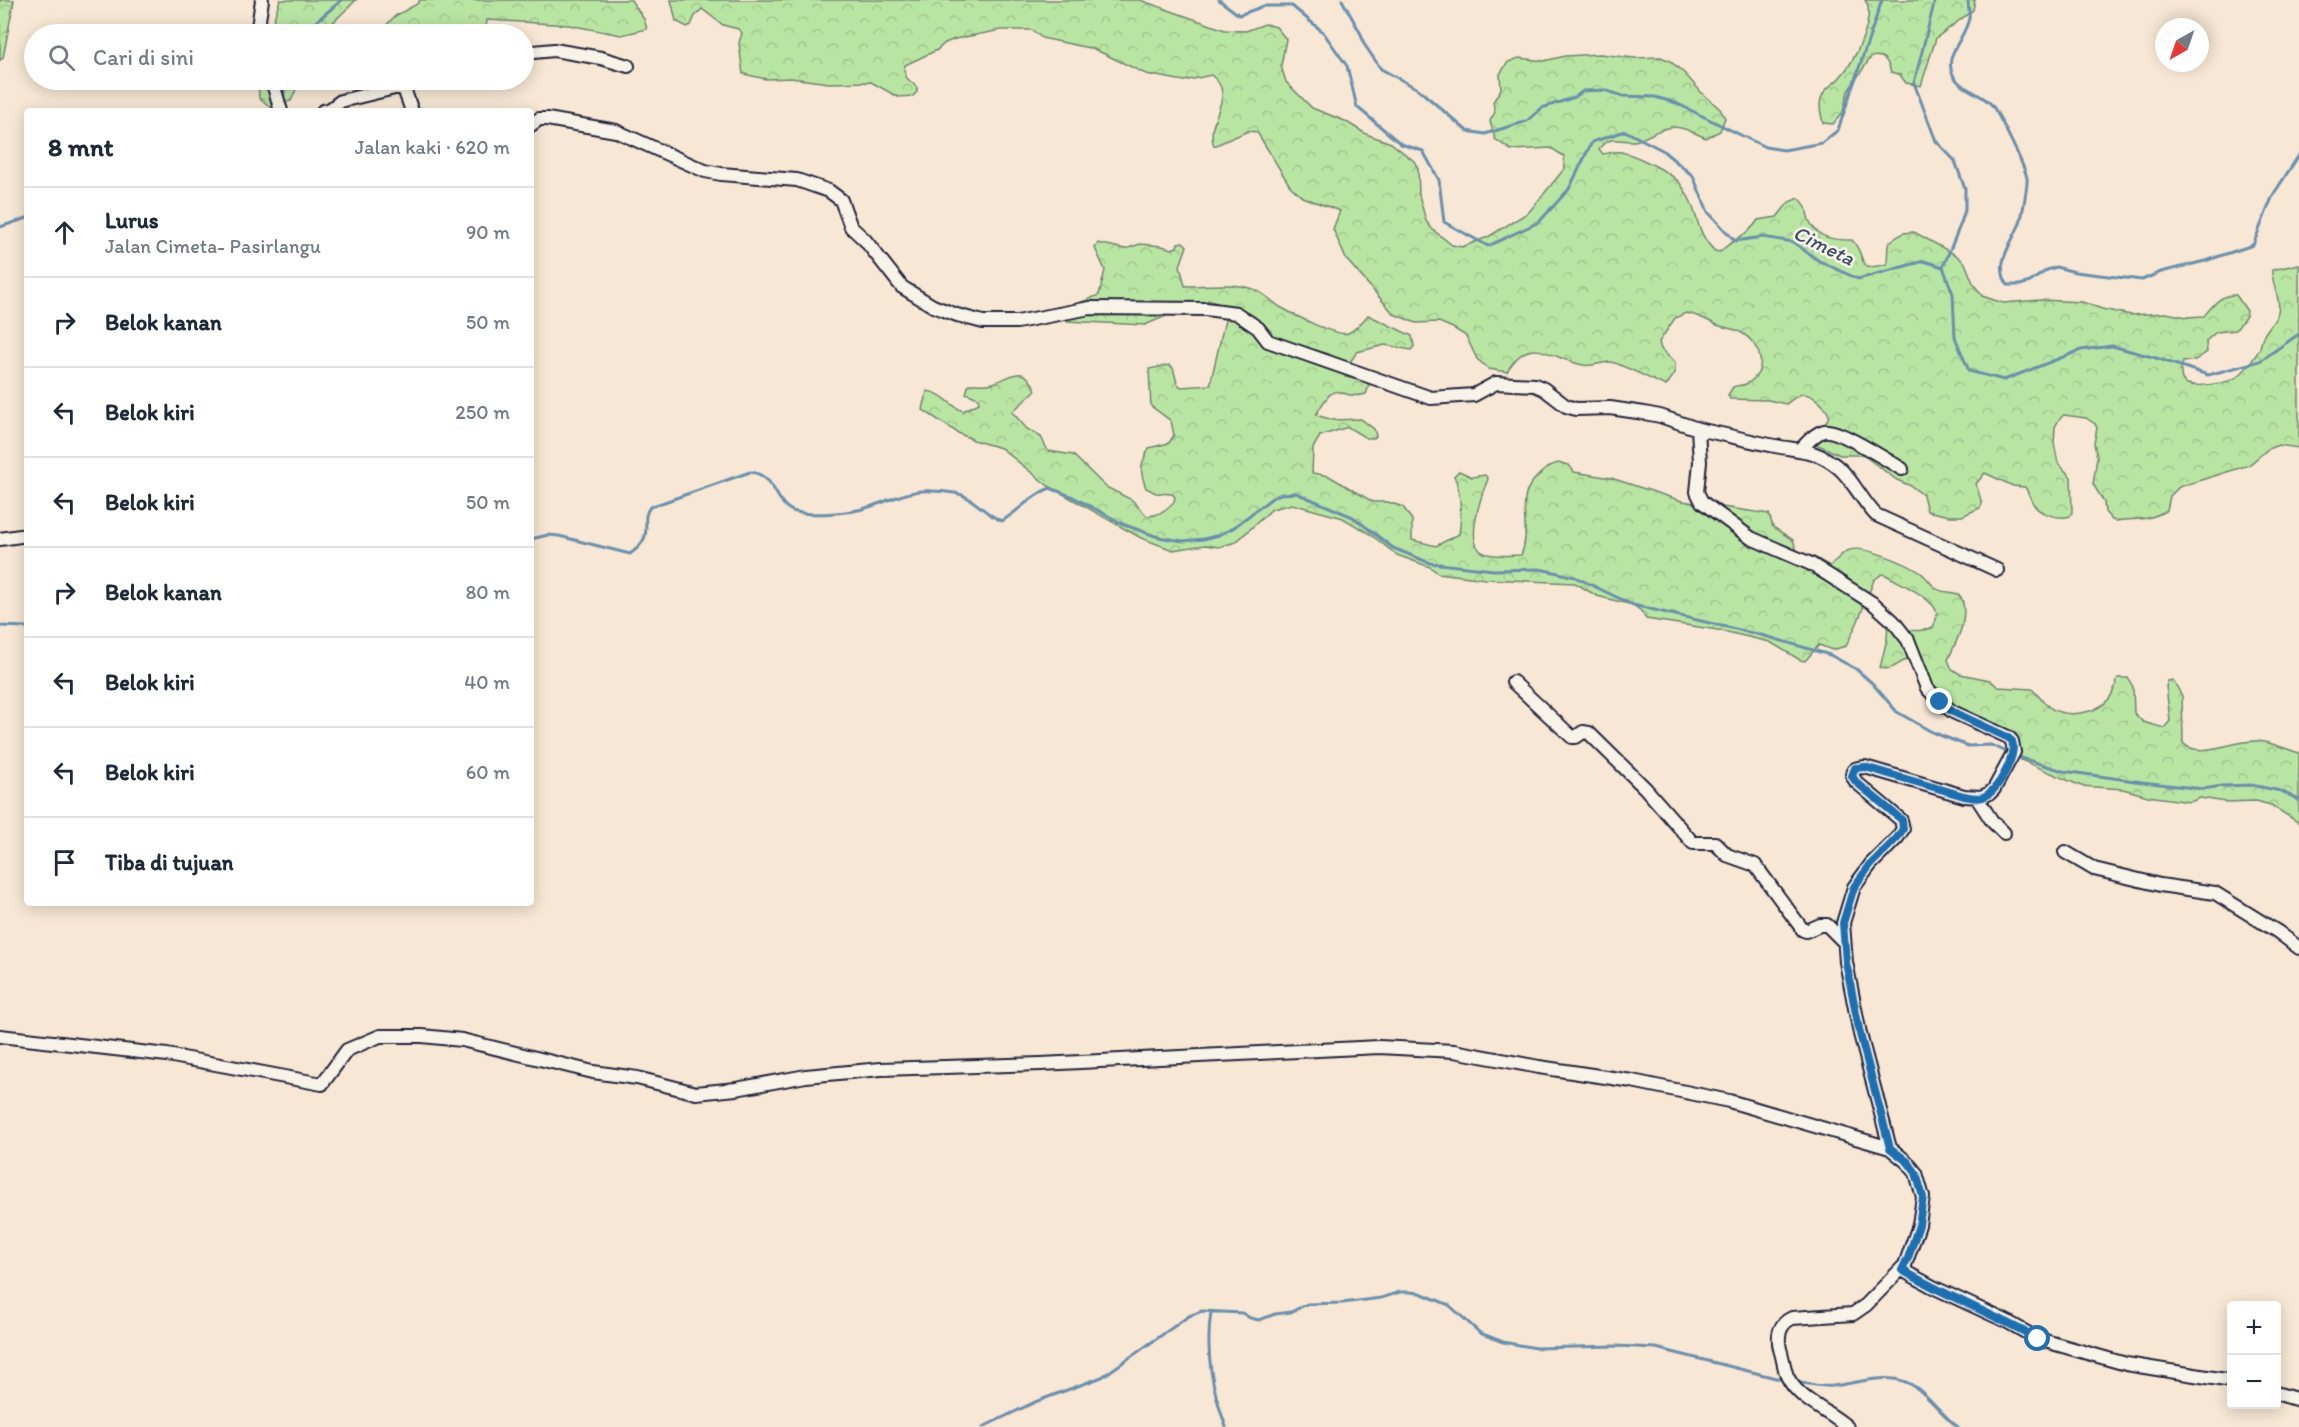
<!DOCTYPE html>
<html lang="id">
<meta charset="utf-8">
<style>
:root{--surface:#fff;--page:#f6f6f7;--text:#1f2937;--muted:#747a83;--line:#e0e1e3}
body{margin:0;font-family:Itim,sans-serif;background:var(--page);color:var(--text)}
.controls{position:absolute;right:18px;bottom:18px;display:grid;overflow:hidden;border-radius:6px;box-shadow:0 3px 15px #0003}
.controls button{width:54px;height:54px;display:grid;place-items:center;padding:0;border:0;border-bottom:2px solid var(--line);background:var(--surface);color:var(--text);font:30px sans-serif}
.compass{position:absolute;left:2155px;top:18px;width:54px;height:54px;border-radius:50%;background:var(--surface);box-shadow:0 3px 15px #0003;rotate:220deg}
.stop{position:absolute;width:18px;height:18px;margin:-14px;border:4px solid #1f6fb2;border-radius:50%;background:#fff}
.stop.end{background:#1f6fb2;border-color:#fff;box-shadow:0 2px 6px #0008}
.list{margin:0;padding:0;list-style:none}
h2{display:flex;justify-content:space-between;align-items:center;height:78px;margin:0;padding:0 24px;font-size:26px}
h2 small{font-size:20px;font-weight:400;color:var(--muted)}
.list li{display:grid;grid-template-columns:39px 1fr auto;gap:18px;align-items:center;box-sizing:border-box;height:90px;padding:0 24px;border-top:2px solid var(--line)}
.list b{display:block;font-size:22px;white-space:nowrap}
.list p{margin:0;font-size:20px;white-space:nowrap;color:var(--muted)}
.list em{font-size:20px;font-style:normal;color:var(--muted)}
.icon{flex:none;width:33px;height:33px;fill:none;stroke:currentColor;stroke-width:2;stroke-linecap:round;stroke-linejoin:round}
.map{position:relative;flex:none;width:2299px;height:1427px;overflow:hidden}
.search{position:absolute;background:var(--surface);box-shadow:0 3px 15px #0003;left:24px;top:24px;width:510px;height:66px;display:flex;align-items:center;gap:15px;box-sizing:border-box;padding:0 21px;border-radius:33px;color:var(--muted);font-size:22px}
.panel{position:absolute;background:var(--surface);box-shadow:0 3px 15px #0003;left:24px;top:108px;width:510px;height:798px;border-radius:6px}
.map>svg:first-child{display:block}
.forest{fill:url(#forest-crowns);stroke:#6e846f;stroke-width:1.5}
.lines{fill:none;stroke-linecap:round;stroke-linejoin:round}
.stream{stroke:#6a8fae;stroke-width:3}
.street-casing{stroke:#22223b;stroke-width:16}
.street{stroke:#f7f3e8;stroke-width:12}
.route{stroke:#1f6fb2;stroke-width:8}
.labels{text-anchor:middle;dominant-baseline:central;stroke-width:5;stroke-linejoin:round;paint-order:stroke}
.water-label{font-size:21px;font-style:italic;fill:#40506b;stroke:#f7f3e8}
</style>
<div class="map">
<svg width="2299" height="1427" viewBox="0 0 2299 1427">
<defs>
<pattern id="forest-crowns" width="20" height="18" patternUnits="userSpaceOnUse" patternTransform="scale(1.5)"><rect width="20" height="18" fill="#b9e5a3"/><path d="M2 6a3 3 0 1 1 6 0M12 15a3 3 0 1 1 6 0" fill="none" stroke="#9fc48d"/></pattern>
</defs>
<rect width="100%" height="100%" fill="#f7e7d4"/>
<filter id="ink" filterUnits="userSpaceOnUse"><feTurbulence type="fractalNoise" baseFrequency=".0167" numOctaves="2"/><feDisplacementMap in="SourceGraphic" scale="12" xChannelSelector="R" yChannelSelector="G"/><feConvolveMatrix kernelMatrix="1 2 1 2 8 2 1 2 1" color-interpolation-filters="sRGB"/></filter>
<g filter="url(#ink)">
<!-- forest -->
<path class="forest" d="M 0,0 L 14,0 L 3,58 L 0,60 Z
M 280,0 L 356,0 L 321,34 L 269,34 Z
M 420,0 L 631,0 L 644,19 L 647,29 L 621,35 L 569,25 L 487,20 L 485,34 L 378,34 L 395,16 L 417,4 Z
M 671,0 L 1140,0 L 1225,30 L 1246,31 L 1265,24 L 1276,27 L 1286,39 L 1281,66 L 1286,82 L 1312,108 L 1345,121 L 1366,134 L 1391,143 L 1414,161 L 1418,169 L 1419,195 L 1426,221 L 1432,229 L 1452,245 L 1462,247 L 1488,237 L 1529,212 L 1565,168 L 1564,156 L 1551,148 L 1511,150 L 1495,139 L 1490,121 L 1495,112 L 1493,102 L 1501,89 L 1500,74 L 1508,62 L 1519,58 L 1544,61 L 1565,56 L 1600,54 L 1634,58 L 1661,57 L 1670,61 L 1685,74 L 1701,92 L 1720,109 L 1725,118 L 1720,131 L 1706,138 C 1684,128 1674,122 1652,134 C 1646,136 1640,141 1634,141 C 1619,142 1610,134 1599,149 L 1603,154 C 1609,153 1615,151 1621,152 C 1636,155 1668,171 1679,182 C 1683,187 1688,196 1691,202 C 1698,220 1700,238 1715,251 L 1720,252 C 1732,239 1749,235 1758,220 L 1777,217 L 1789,202 L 1799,198 C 1809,207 1805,209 1809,220 C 1817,239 1834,240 1852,240 C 1869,258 1853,273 1887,264 L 1888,245 L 1891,241 L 1903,233 L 1914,232 L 1956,255 L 1965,263 L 1973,283 L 1982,296 L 2003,303 L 2041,300 L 2082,302 L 2102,309 L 2131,315 L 2166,313 L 2187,317 L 2204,316 C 2213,305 2221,294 2236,295 L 2247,311 L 2246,316 L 2236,330 L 2216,332 L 2206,341 L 2207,352 L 2195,360 L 2183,362 C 2181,368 2179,375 2183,381 C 2189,390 2229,383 2237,377 C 2244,372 2256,356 2260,348 C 2261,343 2262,339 2264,335 C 2268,328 2274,322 2277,315 C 2283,301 2271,285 2272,270 L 2299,264 L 2299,448 L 2278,445 L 2268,449 L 2249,465 L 2179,487 L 2170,496 L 2167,510 C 2146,522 2139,518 2116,521 L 2112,520 L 2105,512 L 2104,502 L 2093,484 L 2097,458 L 2094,443 L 2097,428 L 2095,424 L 2086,418 L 2064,415 L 2060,418 L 2055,427 L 2054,443 L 2058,463 L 2071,477 L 2072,512 L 2070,516 C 2060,520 2040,514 2034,505 C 2030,499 2029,493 2025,487 L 2013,486 L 1985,473 L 1976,484 L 1982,504 L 1980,508 L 1962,516 L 1950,516 L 1927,511 L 1923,495 L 1911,486 L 1897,480 L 1863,455 L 1840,455 L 1816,444 L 1829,416 C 1827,407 1813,394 1803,394 C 1797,394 1791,401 1786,404 L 1768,400 L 1730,399 L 1728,395 L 1733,387 C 1737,385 1742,386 1746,384 C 1771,372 1760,342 1740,332 C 1733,328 1725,328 1717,325 C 1707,320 1698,315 1686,313 L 1675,318 L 1659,342 L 1661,349 L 1675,363 L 1675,373 L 1666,386 C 1656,382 1618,362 1610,362 C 1601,362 1592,367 1583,365 C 1550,359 1530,331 1507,372 L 1489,369 L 1477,359 L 1466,336 L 1453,328 L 1439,322 L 1416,323 L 1394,314 L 1346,259 L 1333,229 L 1340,211 L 1302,197 L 1290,186 L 1257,132 L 1248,131 L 1214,146 C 1204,118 1239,96 1211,75 L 1184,81 L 1146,74 L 1094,49 L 1042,38 L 1032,30 L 1001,30 L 955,39 L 945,43 L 937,50 L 905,65 C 902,77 909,80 917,87 L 917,92 L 913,96 L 898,97 L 871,82 L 829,83 L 791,78 L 766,79 L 743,74 L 739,43 L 742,33 L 738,29 L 723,25 L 702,9 L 695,16 L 691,25 L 687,27 L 676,21 Z
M 1865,0 L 1975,0 L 1973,10 L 1936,38 L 1921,86 L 1906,83 L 1900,75 L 1891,72 C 1888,61 1884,54 1871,57 L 1848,91 L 1843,112 L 1833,124 L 1823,123 C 1821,114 1818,104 1822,96 C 1826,86 1835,84 1841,76 C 1854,62 1877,17 1865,0 Z
M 258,80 L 300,80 L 291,101 L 270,107 L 259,98 Z
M 1183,242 L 1187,246 L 1180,266 L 1185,286 C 1207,286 1231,282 1253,289 C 1264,293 1271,301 1280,307 C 1292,314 1336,337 1348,333 C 1356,330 1362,322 1368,315 L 1412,336 L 1414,346 L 1411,350 L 1385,345 L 1357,352 L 1348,365 L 1345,377 L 1367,382 L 1369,386 L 1366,394 C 1336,402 1339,373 1316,415 L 1333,420 L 1361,419 L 1374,429 L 1376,436 L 1374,438 L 1366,438 L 1348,427 L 1320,436 L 1313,448 L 1312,473 L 1329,476 L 1373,502 L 1388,502 L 1403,507 L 1412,520 L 1412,540 L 1436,546 L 1459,534 C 1462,519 1461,489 1454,476 L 1459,471 L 1472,477 L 1485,475 L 1488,479 C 1482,494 1463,544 1484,553 C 1493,557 1511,555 1521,555 C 1530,535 1521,514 1526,494 C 1528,484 1545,467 1555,464 C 1559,462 1564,464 1569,465 L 1574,472 L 1611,478 L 1682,501 L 1769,514 L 1773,527 L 1793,540 L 1798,554 L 1812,556 L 1830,566 C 1836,561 1841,554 1847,551 C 1861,543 1908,564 1921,573 C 1927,577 1931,585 1937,589 C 1946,595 1960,588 1963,603 C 1967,624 1956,641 1948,660 L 1952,669 L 1960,674 L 1990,680 L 1998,687 L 2032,689 C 2038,695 2043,702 2049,707 C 2066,719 2099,714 2111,696 C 2114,691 2116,683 2118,678 L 2128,678 L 2133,687 L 2134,713 L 2143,722 L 2164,728 L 2170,721 L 2166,686 L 2168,681 L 2173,680 L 2182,696 L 2183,743 C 2197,760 2237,739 2257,741 C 2271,742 2286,749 2299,753 L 2299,823 L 2271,805 L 2256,801 L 2226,802 L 2200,798 L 2190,802 L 2148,796 L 2123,789 L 2081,786 L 2021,760 L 2018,745 L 2010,740 L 1974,730 L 1933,686 L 1916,654 C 1903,659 1894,672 1880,668 L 1887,639 L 1888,622 C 1907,631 1913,633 1933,628 C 1934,624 1937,618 1937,614 C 1936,599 1898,582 1886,575 L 1882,574 L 1874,580 L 1858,621 L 1846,646 L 1832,650 L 1819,645 L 1805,661 L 1800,660 L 1770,642 L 1718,630 L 1646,619 L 1641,611 L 1633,605 L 1597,596 L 1575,583 L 1486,579 L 1438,573 L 1430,567 L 1397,555 L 1370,534 L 1343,518 L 1292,504 L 1272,509 L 1236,542 L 1219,547 L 1205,545 L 1173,550 L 1141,538 L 1047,485 L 1001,448 L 976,441 L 958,433 L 923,410 L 927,391 C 944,393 948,405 963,411 L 979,403 L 978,398 L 966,393 L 969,384 C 977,384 986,385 993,383 C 1015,376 1023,363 1036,390 L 1012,412 L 1027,429 L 1041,437 L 1048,451 L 1073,455 L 1106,487 L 1132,500 L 1147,516 C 1157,517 1167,509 1174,502 L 1175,497 L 1172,494 L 1156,493 L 1146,488 C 1139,469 1140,466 1149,448 L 1169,443 L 1174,435 L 1171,421 L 1151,406 L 1149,369 L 1169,365 L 1173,368 L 1177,383 L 1181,387 L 1210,385 L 1228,307 L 1208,300 L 1190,313 L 1173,313 L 1145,325 L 1066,321 L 1069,307 L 1099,295 L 1105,270 L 1095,248 L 1098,243 L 1125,249 L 1140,244 L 1162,246 L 1172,249 L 1177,247 L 1178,243 Z"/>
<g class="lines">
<!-- stream -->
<path class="stream" d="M 1219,0 L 1239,15 L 1264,6 L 1292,6 L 1323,32 L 1347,66 L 1357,107 L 1401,144 L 1423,151 L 1439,180 L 1444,222 L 1488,246 L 1539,222 L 1569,189 L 1592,142 L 1625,131 L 1662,150 L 1693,176 L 1708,212 L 1735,241 L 1763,237 L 1793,242 L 1819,261 L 1858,279 L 1924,261 L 1943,267 L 1953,294 L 1955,337 L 1969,371 L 2004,380 L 2081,350 L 2112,346 L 2156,358 L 2208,375 L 2260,361 L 2299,334
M 1342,0 L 1361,34 L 1364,44 L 1381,69 L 1418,89 L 1467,131 L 1485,134 L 1527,121 L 1542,108 L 1575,97 L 1583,91 L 1604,90 L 1623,96 L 1655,97 L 1676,103 L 1765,147 L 1784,150 L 1822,143 L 1838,130 L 1882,0
M 1935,0 L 1914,83 L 1936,141 L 1955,161 L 1965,189 L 1965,210 L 1961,223 L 1943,267
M 1968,0 C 1968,6 1970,13 1969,18 C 1966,36 1947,52 1951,69 C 1955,88 1978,91 1991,104 C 1998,112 2025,167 2027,178 C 2028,183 2022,217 2020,223 C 2012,243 1993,265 2008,285 L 2020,285 L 2030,282 L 2047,270 L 2056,267 L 2075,272 L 2142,280 L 2161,272 L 2205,261 L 2253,245 L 2273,195 L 2299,155
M 306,34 L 319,19 L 342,0
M 283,100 L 286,80
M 0,227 L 27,218
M 531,539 L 548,535 L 559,536 L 630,554 C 658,534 638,522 650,507 L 750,472 C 778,475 774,507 796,512 C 814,516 852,513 869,507 C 886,502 904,492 922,491 C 932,490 945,492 955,493 C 973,496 985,515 1002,521 C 1020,510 1030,496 1050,488 L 1073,497 L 1125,525 L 1158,537 L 1183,541 L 1204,539 L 1219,535 L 1233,528 L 1272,498 L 1281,494 L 1296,493 L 1353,517 L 1393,548 L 1430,563 L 1493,570 L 1539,569 L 1554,572 L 1575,577 L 1633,605 L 1765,636 L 1830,655 L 1856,669 L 1872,683 L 1897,712 L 1932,732 L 1968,746 L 1991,745 L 2009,753
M 0,626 L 27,627
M 2015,756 L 2063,771 L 2142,782 L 2203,789 L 2222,786 L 2251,785 L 2281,791 L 2299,800
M 1211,1312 C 1205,1353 1212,1389 1226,1427
M 1796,1382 C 1808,1384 1821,1387 1833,1386 C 1861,1383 1893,1369 1918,1389 C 1932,1400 1943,1416 1958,1427
M 983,1427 L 1035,1402 L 1102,1377 L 1189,1316 L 1202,1311 L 1242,1313 L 1250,1318 L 1259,1320 L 1275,1314 L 1291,1312 L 1307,1304 L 1342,1303 L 1381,1298 L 1400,1292 L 1410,1292 L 1420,1293 L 1449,1305 L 1480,1333 L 1503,1342 L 1536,1348 L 1616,1346 L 1656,1348 L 1784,1380"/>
<!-- street casing -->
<g class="street-casing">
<path id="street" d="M 257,34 L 262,0
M 524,53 L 554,50 L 601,58 L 628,66
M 272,80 L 281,111
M 408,80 L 403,86 L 412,111
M 323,111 L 329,110 L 341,101 L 403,86
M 531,125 L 539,119 L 547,119 L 616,131 L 705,171 L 721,174 L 797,180 L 829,191 L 841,200 L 851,227 L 865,240 L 902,287 L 933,306 L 957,315 L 983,322 L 1017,322 L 1090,308 L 1206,309 L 1236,313 L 1258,328 L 1268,341 L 1431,398 L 1474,395 L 1496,383 L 1535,385 L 1544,389 L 1566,406 L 1576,409 L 1610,408 L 1644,413 L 1660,416 L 1698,429 L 1700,462 L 1697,492 L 1702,502 L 1751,538 L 1811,564 L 1874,604 L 1893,621 L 1908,640 L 1927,688 L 1940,702 L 1953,712 L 2008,737 L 2012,741 L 2014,752 L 1994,789 L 1990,793 L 1981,797 L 1964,796 L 1865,767 C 1858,768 1853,767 1852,775 L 1856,782 L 1901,820 L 1903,829 L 1897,838 L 1871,864 L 1854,887 L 1843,923 L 1846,962 L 1860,1034 L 1890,1148
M 1698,429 C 1723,434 1749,441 1775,446 C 1801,451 1816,449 1839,468 C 1852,479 1862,501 1876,515 L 1997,570
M 1801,449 C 1807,443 1815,433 1824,431 C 1838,428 1888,461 1902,469
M 0,539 L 27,535
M 1513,682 L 1572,737 L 1576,737 L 1583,732 L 1589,733 L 1645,788 L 1693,843 L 1715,843 L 1727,855 L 1755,865 L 1803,930 L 1806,931 L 1820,925 L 1827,925 L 1844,942
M 1977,798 L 1992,821 L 2004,833
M 2065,852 L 2094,869 L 2160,885 L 2215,893 L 2278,932 L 2299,948
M 0,1036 L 167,1055 L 322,1084 L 347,1050 L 380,1036 L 422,1036 L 462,1040 L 593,1072 L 637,1078 L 696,1093 L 736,1089 L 806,1076 L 881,1069 L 1041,1064 L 1379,1047 L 1454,1051 L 1539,1067 L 1632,1081 L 1729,1101 L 1890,1148 L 1907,1162 L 1916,1173 L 1923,1197 L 1919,1225 L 1905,1265 L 1866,1305 L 1853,1314 L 1792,1318 C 1779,1324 1777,1336 1780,1349 C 1783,1358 1784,1368 1787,1376 C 1799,1401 1828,1410 1847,1427
M 1902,1270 L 1935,1288 L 2006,1321 L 2038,1339 L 2126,1364 L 2232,1381
M 2276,1393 L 2299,1400"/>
</g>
<!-- street -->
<use href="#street" class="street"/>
</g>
</g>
<g class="lines" filter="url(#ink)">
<!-- route -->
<path class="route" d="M 1940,702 L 1953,712 L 2007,737 L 2012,741 C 2017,755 1998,792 1983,797 C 1977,799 1970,797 1964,796 L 1865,767 L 1855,768 L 1852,776 L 1856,782 L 1902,820 L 1903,829 L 1897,838 L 1871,864 L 1854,887 L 1843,923 L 1846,962 L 1860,1034 L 1890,1148 L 1908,1162 L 1916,1173 L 1923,1197 L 1919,1225 L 1908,1258 L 1902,1270 C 1946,1296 1993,1314 2038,1339"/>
</g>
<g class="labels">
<!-- water labels -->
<g class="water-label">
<text transform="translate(1824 245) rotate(26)">Cimeta</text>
</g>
</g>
</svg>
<div class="controls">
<button>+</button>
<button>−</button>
</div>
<svg class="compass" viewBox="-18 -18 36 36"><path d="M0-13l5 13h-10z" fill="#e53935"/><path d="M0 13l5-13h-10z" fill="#747a83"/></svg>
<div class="stop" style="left:2038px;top:1339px"></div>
<div class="stop end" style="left:1940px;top:702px"></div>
<div class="search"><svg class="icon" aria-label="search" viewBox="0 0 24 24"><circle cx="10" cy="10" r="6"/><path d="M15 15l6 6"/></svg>Cari di sini</div>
<section class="panel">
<h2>8 mnt<small>Jalan kaki · 620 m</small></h2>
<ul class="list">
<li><svg class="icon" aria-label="ahead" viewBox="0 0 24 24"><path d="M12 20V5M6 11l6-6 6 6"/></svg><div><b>Lurus</b><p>Jalan Cimeta- Pasirlangu</p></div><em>90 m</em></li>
<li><svg class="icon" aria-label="right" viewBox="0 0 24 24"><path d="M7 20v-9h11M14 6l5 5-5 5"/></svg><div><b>Belok kanan</b></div><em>50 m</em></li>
<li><svg class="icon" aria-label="left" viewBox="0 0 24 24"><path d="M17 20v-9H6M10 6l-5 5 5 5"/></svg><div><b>Belok kiri</b></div><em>250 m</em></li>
<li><svg class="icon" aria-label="left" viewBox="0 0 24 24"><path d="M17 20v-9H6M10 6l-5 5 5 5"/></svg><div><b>Belok kiri</b></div><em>50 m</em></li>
<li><svg class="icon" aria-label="right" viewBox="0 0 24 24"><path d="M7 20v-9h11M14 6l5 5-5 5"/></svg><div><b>Belok kanan</b></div><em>80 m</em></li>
<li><svg class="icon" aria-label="left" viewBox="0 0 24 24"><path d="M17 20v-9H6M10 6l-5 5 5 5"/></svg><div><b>Belok kiri</b></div><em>40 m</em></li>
<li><svg class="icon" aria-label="left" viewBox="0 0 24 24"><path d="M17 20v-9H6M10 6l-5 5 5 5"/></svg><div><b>Belok kiri</b></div><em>60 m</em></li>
<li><svg class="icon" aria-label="arrive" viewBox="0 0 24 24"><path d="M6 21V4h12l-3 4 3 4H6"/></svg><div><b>Tiba di tujuan</b></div></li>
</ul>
</section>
</div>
